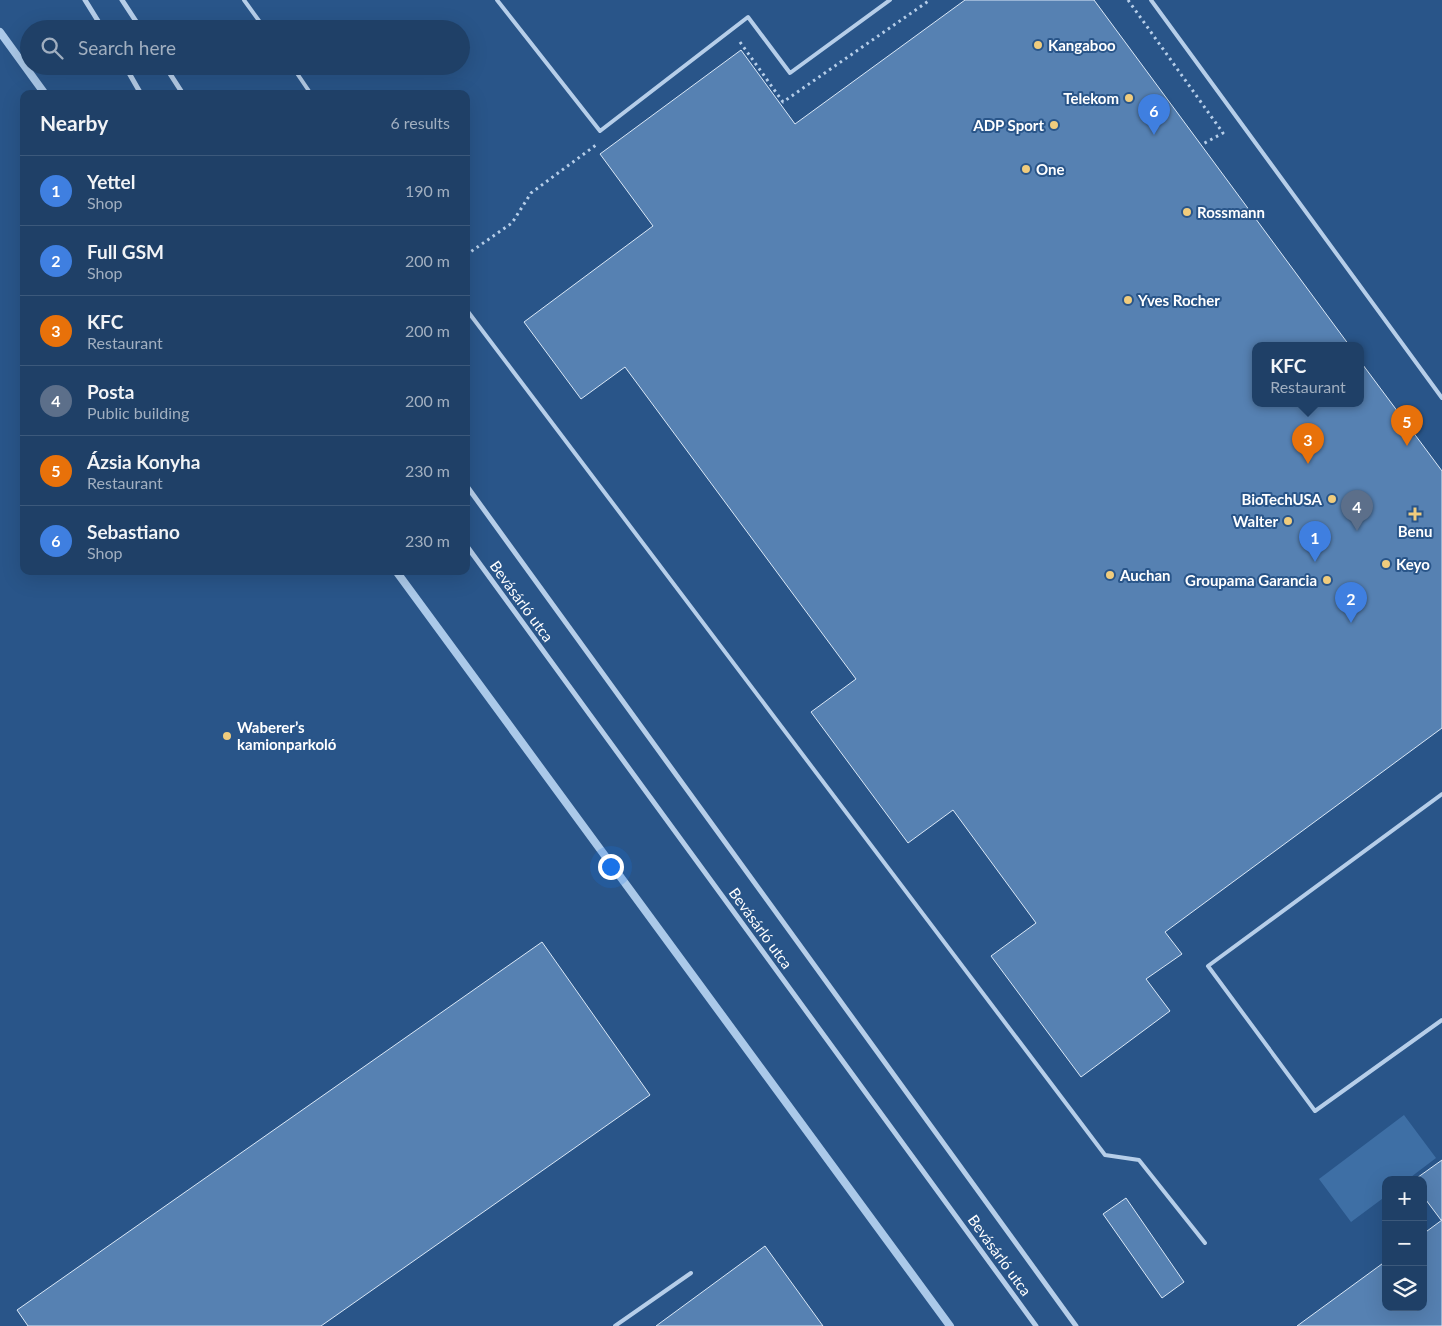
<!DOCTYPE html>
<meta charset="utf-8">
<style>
:root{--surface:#1f4067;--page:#27476d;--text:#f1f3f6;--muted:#a1afc0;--line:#3c597b;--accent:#bca0f2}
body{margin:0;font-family:Lato,sans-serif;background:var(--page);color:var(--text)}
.controls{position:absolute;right:15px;bottom:15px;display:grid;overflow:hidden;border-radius:10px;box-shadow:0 5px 20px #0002}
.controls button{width:45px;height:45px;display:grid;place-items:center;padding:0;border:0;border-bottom:1px solid var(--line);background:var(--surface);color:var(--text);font:25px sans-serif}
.you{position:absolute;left:610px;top:866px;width:18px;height:18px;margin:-12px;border:4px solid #fff;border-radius:50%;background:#1a73e8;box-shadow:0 0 0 8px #1a73e833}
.badge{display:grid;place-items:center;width:32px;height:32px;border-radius:50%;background:var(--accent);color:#fff;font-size:16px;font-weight:700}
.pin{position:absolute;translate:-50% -41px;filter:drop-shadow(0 1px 2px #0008)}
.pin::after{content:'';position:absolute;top:26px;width:18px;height:15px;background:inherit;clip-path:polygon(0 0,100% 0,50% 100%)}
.popup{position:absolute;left:1252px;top:342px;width:112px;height:65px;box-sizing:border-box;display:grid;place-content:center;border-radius:10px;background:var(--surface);filter:drop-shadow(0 1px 4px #0005);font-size:16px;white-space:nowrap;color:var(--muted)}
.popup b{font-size:19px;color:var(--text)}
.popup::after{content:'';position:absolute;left:50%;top:100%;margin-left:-10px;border:10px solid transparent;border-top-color:var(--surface)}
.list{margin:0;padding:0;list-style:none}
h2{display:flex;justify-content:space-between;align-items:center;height:65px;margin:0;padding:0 20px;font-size:21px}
h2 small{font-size:16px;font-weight:400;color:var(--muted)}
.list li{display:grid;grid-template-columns:32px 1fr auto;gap:15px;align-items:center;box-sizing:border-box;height:70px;padding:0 20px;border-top:1px solid var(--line)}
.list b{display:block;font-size:19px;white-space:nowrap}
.list p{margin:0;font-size:16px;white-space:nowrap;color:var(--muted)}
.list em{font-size:16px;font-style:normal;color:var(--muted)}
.icon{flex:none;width:28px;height:28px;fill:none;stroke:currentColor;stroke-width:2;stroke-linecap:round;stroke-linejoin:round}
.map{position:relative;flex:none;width:1442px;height:1326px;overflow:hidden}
.search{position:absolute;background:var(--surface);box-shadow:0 5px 20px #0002;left:20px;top:20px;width:450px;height:55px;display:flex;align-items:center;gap:12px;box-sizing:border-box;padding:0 18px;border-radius:28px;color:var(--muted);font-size:19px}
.panel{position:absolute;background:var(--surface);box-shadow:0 5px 20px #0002;left:20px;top:90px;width:450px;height:485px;border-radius:10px}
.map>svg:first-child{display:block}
.green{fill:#3e6fa5}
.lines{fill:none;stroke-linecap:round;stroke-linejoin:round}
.stream{stroke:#abc9e9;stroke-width:8}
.building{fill:#5681b2;stroke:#dae8f7}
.path{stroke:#b6cee9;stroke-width:3;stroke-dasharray:2.5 4;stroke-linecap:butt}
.lane{stroke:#b6cee9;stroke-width:4}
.street{stroke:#b6cee9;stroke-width:5}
.poi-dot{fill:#f0cc7d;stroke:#295589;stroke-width:2}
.labels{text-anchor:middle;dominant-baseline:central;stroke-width:4;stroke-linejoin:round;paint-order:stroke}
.poi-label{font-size:15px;font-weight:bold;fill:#fff;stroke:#295589;text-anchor:start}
.street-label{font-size:15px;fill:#fff;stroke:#295589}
</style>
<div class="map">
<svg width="1442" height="1326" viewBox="0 0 1442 1326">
<rect width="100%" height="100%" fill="#295589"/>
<!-- green -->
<path class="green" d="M 1404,1115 L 1436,1158 L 1407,1180 L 1386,1180 L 1386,1196 L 1351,1222 L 1319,1179 Z"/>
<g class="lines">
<!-- stream -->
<path class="stream" d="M 0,32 L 45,94
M 396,571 L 950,1326"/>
</g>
<!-- building -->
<path class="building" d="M 965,0 L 1094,0 L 1349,345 L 1256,345 L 1256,403 L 1360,403 L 1360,361 L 1442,471 L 1442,728 L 1165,932 L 1182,954 L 1146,979 L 1170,1011 L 1081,1077 L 991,956 L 1036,923 L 953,810 L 908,843 L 811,712 L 856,679 L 625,367 L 581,399 L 524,322 L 653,226 L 600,154 L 741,50 L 795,124 Z
M 542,942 L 650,1095 L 321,1326 L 28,1326 L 17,1310 Z
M 1442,1160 L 1442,1220 L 1441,1220 L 1423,1196 L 1423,1180 L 1414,1180 Z
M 1126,1198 L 1184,1282 L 1162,1298 L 1103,1214 Z
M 1442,1220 L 1442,1326 L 1297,1326 L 1386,1261 L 1386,1307 L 1423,1307 L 1423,1234 Z
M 765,1246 L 823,1326 L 656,1326 Z"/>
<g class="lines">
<!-- path -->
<path class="path" d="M 1128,0 L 1223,133 L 1201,145
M 740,42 L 783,102 L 930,0
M 466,255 L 512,223 L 531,193 L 596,145"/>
<!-- lane -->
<path class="lane" d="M 244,0 L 265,29
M 497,0 L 600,131 L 748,17 L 790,73 L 890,0
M 1151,0 L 1442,398
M 292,66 L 311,94
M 466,309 L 1105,1155 L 1139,1160 L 1205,1243
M 1442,794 L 1208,966 L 1315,1111 L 1442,1020
M 615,1326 L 691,1273"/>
<!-- street -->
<path class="street" d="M 85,0 L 103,29
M 122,0 L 141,29
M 125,66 L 141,94
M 165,66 L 183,94
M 466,485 L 1076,1326
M 466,545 L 1036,1326"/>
</g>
<!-- markers -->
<g class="poi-dot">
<circle cx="1038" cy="45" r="5"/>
<circle cx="1129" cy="98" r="5"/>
<circle cx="1054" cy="125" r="5"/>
<circle cx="1026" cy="169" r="5"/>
<circle cx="1187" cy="212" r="5"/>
<circle cx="1128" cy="300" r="5"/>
<circle cx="1332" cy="499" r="5"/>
<path d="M1412.5 506.5h5v5h5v5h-5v5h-5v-5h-5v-5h5z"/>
<circle cx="1288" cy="521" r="5"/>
<circle cx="1386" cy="564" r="5"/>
<circle cx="1110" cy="575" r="5"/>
<circle cx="1327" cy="580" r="5"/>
<circle cx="227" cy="736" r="5"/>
</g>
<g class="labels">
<!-- poi labels -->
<g class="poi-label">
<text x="1048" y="45">Kangaboo</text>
<text x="1119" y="98" text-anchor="end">Telekom</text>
<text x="1044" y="125" text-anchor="end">ADP Sport</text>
<text x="1036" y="169">One</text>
<text x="1197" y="212">Rossmann</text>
<text x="1138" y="300">Yves Rocher</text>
<text x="1322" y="499" text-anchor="end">BioTechUSA</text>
<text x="1278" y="521" text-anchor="end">Walter</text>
<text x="1415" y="531" text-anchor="middle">Benu</text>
<text x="1396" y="564">Keyo</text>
<text x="1120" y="575">Auchan</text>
<text x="1317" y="580" text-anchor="end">Groupama Garancia</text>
<text x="237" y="727">Waberer’s<tspan x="237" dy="17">kamionparkoló</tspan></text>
</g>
<!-- street labels -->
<g class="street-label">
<text transform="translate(522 601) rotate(54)">Bevásárló utca</text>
<text transform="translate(761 928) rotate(54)">Bevásárló utca</text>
<text transform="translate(1000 1255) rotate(54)">Bevásárló utca</text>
</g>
</g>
</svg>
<div class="controls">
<button>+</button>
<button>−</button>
<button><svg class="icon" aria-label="layers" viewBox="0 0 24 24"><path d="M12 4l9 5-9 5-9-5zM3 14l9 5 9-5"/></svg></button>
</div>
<div class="you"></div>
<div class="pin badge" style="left:1315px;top:562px;background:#3f7fe0">1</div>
<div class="pin badge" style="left:1351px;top:623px;background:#3f7fe0">2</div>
<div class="pin badge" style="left:1308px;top:464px;background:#e8710a">3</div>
<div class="popup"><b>KFC</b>Restaurant</div>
<div class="pin badge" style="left:1357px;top:531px;background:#5c6f8a">4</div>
<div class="pin badge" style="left:1407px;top:446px;background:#e8710a">5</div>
<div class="pin badge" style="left:1154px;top:135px;background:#3f7fe0">6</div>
<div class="search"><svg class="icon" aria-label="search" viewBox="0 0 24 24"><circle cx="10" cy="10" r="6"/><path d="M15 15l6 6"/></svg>Search here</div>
<section class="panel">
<h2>Nearby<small>6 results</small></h2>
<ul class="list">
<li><span class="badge" style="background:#3f7fe0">1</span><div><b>Yettel</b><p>Shop</p></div><em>190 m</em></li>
<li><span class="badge" style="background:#3f7fe0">2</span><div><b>Full GSM</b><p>Shop</p></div><em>200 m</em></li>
<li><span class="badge" style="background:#e8710a">3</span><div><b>KFC</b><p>Restaurant</p></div><em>200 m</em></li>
<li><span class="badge" style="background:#5c6f8a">4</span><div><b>Posta</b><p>Public building</p></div><em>200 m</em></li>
<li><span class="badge" style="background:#e8710a">5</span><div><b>Ázsia Konyha</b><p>Restaurant</p></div><em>230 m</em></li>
<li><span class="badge" style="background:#3f7fe0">6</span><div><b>Sebastiano</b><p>Shop</p></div><em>230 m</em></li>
</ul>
</section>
</div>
